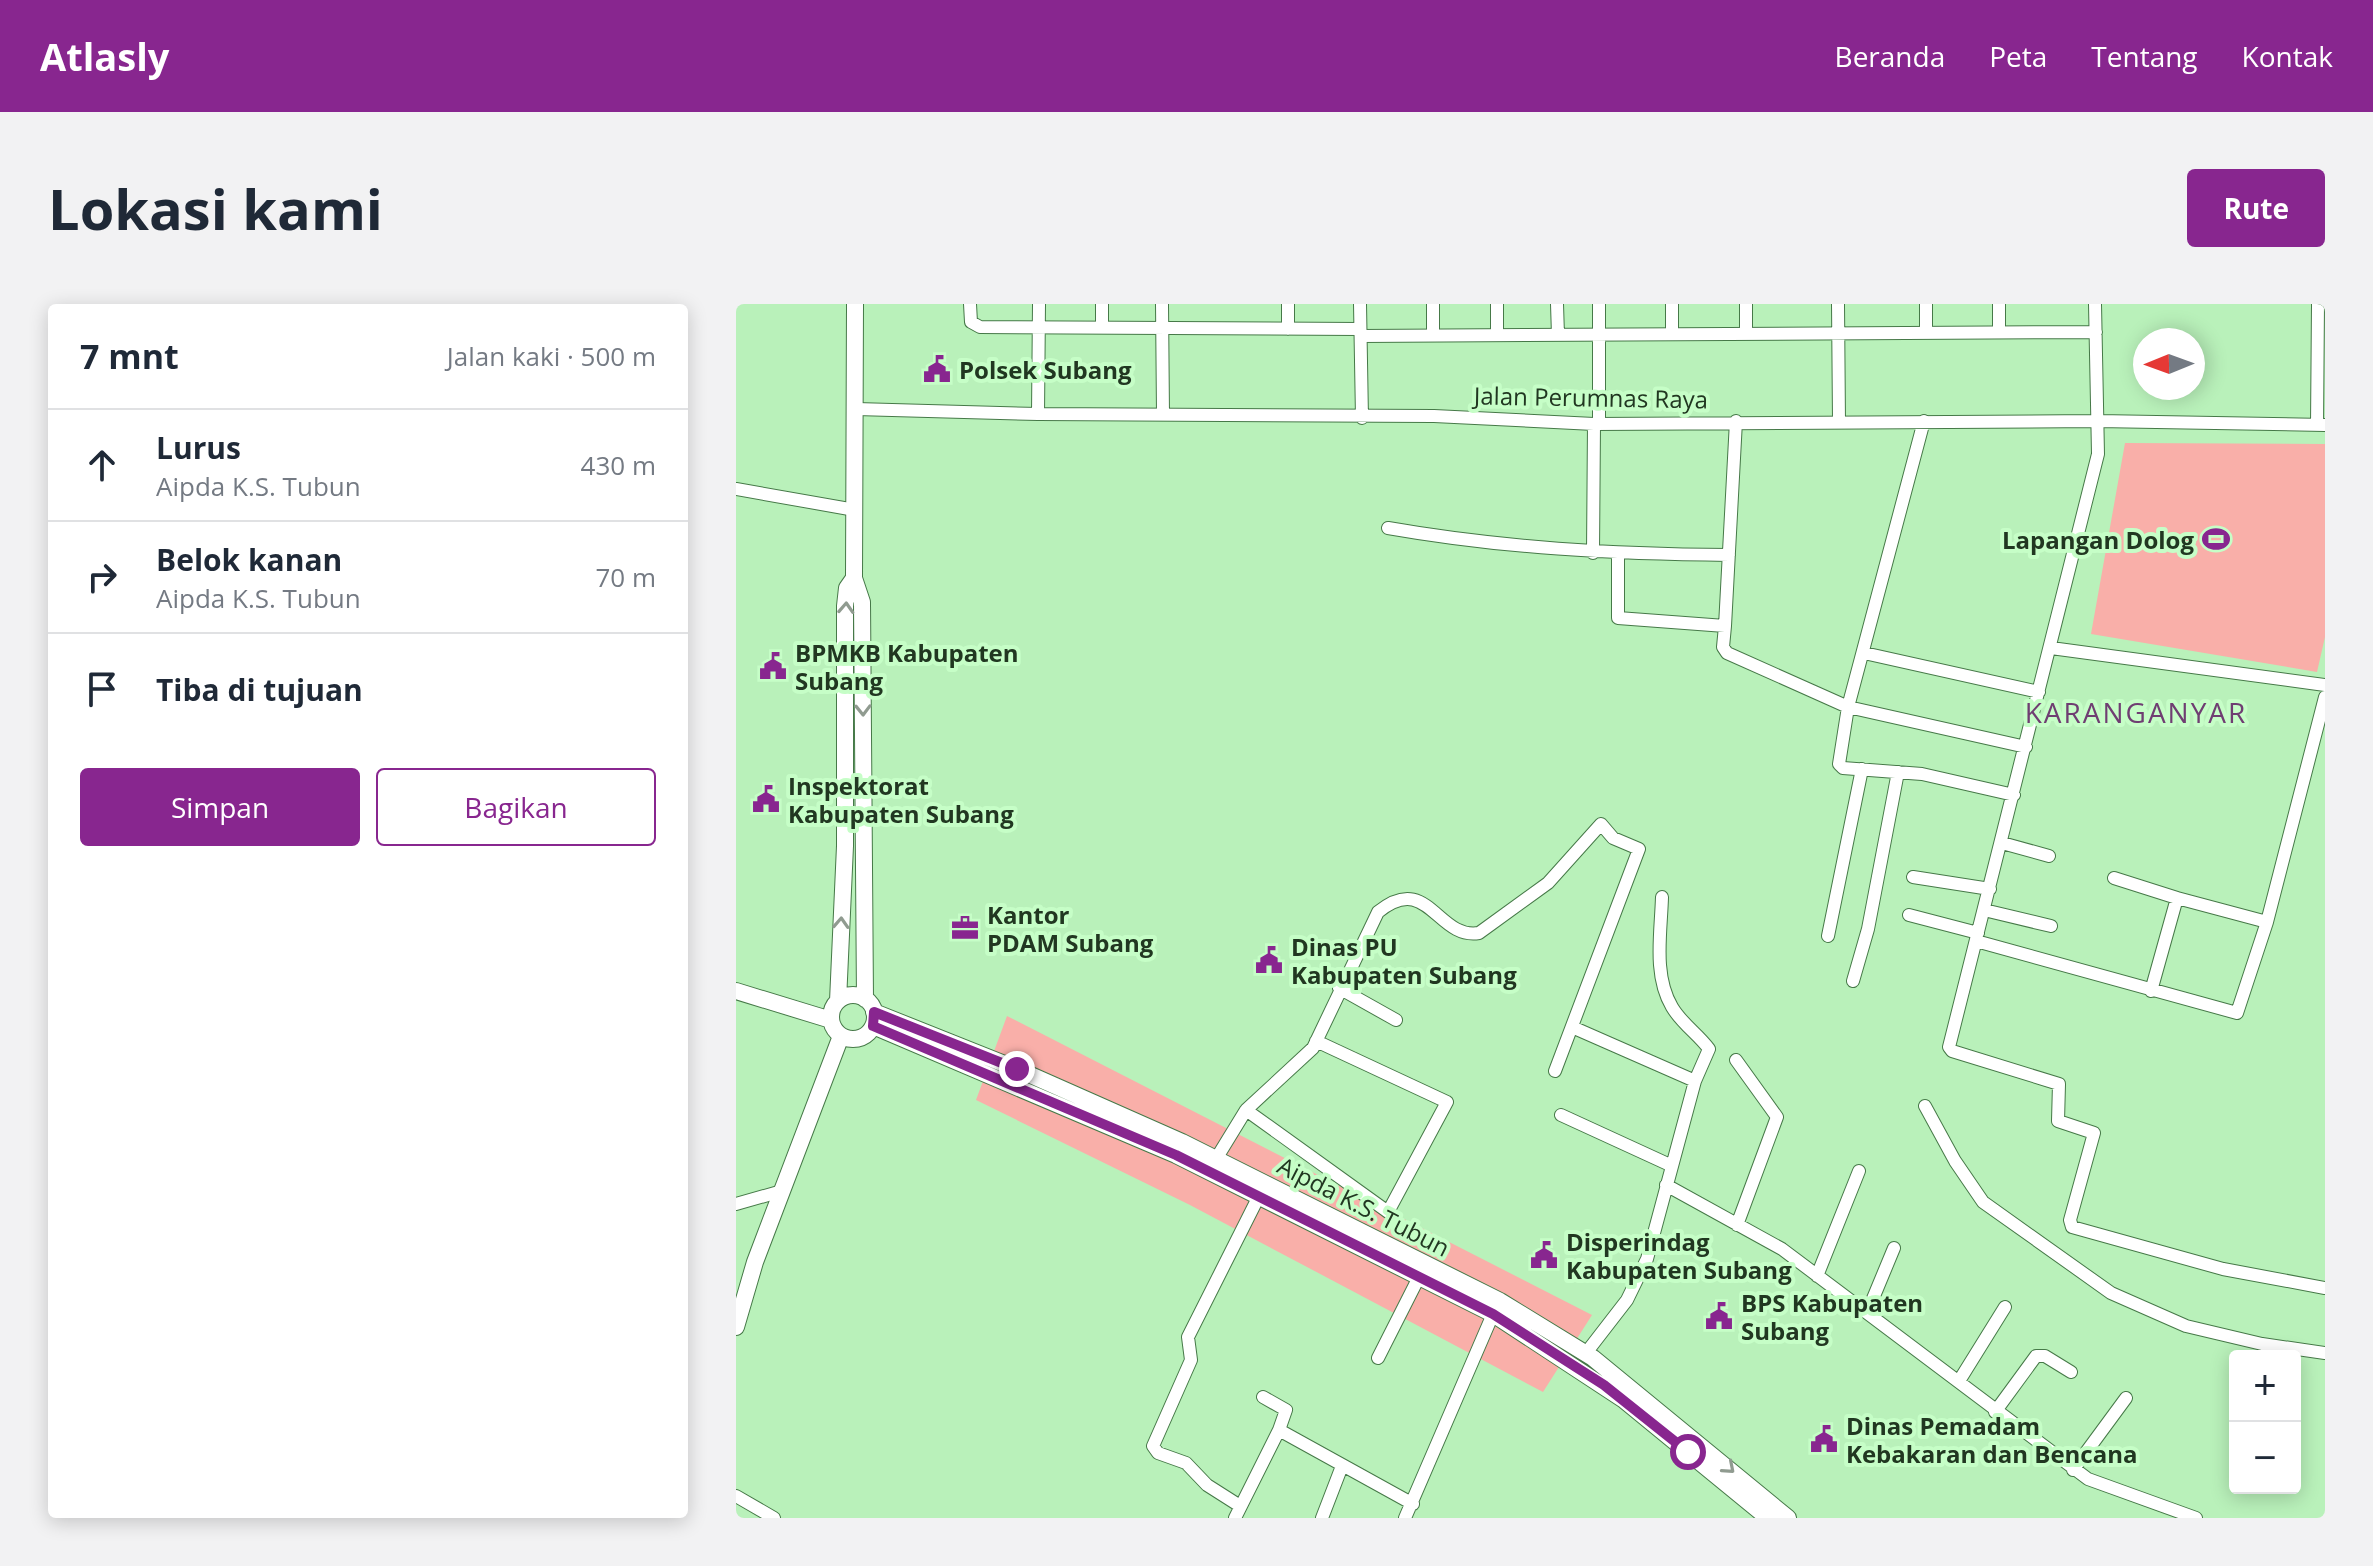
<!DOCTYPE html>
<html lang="id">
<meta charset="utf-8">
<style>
:root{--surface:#fff;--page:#f2f2f3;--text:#1f2937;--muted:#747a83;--line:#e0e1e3;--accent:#88268f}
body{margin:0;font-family:"Open Sans",sans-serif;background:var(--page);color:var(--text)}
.controls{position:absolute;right:24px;bottom:24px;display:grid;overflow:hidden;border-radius:8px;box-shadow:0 4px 20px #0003}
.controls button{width:72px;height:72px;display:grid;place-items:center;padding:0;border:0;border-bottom:2px solid var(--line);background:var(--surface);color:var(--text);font:40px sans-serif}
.compass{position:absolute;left:1397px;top:24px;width:72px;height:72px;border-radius:50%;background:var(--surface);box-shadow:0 4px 20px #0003;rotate:269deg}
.stop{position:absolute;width:24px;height:24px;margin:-18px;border:6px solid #88268f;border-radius:50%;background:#fff}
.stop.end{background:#88268f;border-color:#fff;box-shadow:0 2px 8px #0008}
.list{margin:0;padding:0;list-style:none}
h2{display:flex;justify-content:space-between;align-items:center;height:104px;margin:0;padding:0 32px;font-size:34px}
h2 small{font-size:26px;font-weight:400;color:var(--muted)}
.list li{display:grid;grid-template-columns:52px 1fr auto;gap:24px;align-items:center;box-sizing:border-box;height:112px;padding:0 32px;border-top:2px solid var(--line)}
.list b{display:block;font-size:30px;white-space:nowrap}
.list p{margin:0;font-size:26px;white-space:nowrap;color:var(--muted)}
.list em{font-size:26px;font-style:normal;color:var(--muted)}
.actions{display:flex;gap:16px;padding:24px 32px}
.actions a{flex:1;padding:18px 0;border:2px solid var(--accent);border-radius:8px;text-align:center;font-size:28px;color:var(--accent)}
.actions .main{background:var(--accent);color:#fff}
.icon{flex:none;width:44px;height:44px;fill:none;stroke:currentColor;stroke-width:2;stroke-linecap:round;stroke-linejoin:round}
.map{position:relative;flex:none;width:1589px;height:1214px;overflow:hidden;border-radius:8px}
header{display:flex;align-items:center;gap:48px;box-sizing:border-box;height:112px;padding:0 40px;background:var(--accent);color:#fff}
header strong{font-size:38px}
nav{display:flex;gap:44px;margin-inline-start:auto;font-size:28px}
.intro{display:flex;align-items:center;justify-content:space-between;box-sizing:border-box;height:192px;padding:0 48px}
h1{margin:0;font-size:56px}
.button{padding:20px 36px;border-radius:8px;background:var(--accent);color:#fff;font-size:28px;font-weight:700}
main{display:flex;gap:48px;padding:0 48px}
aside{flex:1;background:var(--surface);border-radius:8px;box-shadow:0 4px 20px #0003}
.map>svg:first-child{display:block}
.green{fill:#f9afa9}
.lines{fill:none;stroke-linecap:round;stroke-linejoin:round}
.minor-casing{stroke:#467948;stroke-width:14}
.tertiary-casing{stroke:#467948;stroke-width:18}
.minor{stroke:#fff;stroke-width:12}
.tertiary{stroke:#fff;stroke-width:16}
.oneway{stroke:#909b90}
.route{stroke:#88268f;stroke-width:10}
.labels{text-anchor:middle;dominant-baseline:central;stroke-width:8;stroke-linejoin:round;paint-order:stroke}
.poi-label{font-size:24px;font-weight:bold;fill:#213721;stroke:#c6fec7;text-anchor:start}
.street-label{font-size:24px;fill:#213721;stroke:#c6fec7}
.quarter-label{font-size:28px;letter-spacing:2px;fill:#6f3e72;stroke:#c6fec7}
</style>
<header>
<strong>Atlasly</strong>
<nav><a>Beranda</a><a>Peta</a><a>Tentang</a><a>Kontak</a></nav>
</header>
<div class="intro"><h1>Lokasi kami</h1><a class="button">Rute</a></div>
<main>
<aside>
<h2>7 mnt<small>Jalan kaki · 500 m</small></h2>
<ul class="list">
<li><svg class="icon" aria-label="ahead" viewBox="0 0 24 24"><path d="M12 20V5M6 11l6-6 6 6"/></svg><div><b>Lurus</b><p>Aipda K.S. Tubun</p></div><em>430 m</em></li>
<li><svg class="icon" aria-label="right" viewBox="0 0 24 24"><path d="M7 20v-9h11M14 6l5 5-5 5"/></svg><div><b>Belok kanan</b><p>Aipda K.S. Tubun</p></div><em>70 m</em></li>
<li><svg class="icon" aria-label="arrive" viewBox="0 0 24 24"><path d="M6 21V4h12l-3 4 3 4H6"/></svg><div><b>Tiba di tujuan</b></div></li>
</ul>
<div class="actions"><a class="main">Simpan</a><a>Bagikan</a></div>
</aside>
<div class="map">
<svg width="1589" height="1214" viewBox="0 0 1589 1214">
<rect width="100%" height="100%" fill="#b9f1ba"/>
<!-- green -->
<path class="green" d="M 1389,139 L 1589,140 L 1589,333 L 1581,368 L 1355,330 Z
M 271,712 L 856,1011 L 807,1088 L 454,901 L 240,796 Z"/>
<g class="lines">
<!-- minor casing -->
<g class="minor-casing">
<path id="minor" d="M 234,0 L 235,18 L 244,23 L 624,25
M 366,0 L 366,23
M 426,0 L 427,110
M 552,0 L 552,25
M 624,0 L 626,114
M 697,0 L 697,32
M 761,0 L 761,31
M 821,0 L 822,31
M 863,0 L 863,119
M 1010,0 L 1010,28
M 1102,0 L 1103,117
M 1190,0 L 1190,29
M 1263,0 L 1263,28
M 1359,0 L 1362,150 L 1213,743 L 1216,747 L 1323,780 L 1322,817 L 1358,829 L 1334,916 L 1336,923 L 1487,965 L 1589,984
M 936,28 L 936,0
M 625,32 L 1360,28
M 120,105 L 302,110 L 698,112 L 858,120 L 1362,117 L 1589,121
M 302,110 L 303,0
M 1188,117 L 1112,403 L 1103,460 L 1107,464 L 1186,470 L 1278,491
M 1581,121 L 1582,0
M 0,185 L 119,206
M 652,224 C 766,244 878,250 993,251
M 857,249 L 858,120
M 882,250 L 882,314 L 989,322 L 1000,117
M 989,322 L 987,343 L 991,349 L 1112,403 L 1290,443
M 1315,344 L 1589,381
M 1128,349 L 1303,388
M 1266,539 L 1313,552
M 1177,573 L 1254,585
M 1378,574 L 1441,594
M 926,593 C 925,629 917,671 936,703 C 946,720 962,730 973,745 L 959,777
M 1248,606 L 1315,622
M 1173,611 L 1242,629
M 1092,632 L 1126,465
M 1240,637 L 1501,709 L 1531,618 L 1589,393
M 1117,677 L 1132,625 L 1162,468
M 603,684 L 660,716
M 1415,687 L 1441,594 L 1531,618
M 836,723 L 959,777 L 911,955 L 891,996 L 850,1049
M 1000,756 L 1041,813 L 1001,921
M 1189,802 L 1219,857 L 1247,898 L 1375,989 L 1450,1022 L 1526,1040 L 1589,1049
M 510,806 L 577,744 L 642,608 C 692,567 701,636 743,629 L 812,579 L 865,520 L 877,534 L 903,545 L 819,767
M 825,811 L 934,861
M 480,855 L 510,806 L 652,908 L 711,798 L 580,737
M 930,881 L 1046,945 L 1352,1175 L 1460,1214
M 0,900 L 46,887
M 1081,972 L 1123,867
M 1131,1009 L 1158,944
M 642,1054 L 683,973
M 1223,1077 L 1269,1003
M 527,1093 L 550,1106 L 543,1126
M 1259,1108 L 1300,1052 L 1309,1052 L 1335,1068
M 1337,1166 L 1390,1094
M 0,1192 L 38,1214
M 504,1202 L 471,1181 L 450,1159 L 422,1149 L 417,1142 L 455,1056 L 452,1033 L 523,892
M 499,1214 L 543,1126 L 677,1200
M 586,1214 L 606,1162
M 669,1214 L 757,1010"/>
</g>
<!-- tertiary casing -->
<g class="tertiary-casing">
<path id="tertiary" d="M 119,0 L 118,274 L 126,298 L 129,695
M 0,687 L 95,716
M95 713a22 22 0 1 1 44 0a22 22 0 1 1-44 0Z
M 102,697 L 109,542 L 109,302 L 111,284 L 118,274
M 138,708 L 281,765 L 446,838 L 764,997 L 857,1054 L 1052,1214
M 137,722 L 440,851 L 757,1010 L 888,1096 L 1032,1214
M 0,1023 L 19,958 L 105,732"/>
</g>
<!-- minor -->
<use href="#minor" class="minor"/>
<!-- tertiary -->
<use href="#tertiary" class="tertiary"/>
</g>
<!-- one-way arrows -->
<defs><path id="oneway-chevron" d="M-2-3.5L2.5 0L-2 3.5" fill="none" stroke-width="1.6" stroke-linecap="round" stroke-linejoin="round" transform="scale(2)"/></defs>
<g class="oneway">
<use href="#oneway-chevron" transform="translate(110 304) rotate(-87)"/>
<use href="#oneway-chevron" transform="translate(127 406) rotate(89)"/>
<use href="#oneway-chevron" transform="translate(105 619) rotate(-87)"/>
<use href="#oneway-chevron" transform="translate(993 1164) rotate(41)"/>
</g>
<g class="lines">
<!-- route -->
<path class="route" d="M 281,765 L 138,708 L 137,722 L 440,851 L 757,1010 L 868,1081 L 952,1148"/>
</g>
<!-- icons -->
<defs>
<g id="civic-bare" transform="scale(2.16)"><path d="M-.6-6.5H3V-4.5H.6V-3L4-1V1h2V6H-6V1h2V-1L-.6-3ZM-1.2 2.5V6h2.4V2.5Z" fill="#88268f" stroke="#c6fec7" stroke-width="2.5" paint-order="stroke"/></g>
<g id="stadium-bare" transform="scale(2.16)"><path d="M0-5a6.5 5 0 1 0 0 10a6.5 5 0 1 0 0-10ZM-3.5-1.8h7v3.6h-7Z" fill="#88268f" stroke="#c6fec7" stroke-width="2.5" paint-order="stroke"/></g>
<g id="office-bare" transform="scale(2.16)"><path d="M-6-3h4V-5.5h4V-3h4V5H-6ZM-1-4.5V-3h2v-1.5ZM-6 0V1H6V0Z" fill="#88268f" stroke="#c6fec7" stroke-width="2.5" paint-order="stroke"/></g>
</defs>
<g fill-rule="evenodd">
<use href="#civic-bare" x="201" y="65"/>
<use href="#stadium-bare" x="1480" y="235"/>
<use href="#civic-bare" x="37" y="362"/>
<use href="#civic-bare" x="30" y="495"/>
<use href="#office-bare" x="229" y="624"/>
<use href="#civic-bare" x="533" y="656"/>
<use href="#civic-bare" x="808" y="951"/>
<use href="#civic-bare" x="983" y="1012"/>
<use href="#civic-bare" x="1088" y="1135"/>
</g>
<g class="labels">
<!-- poi labels -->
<g class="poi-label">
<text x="223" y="65">Polsek Subang</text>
<text x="1458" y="235" text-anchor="end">Lapangan Dolog</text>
<text x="59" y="348">BPMKB Kabupaten<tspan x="59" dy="28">Subang</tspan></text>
<text x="52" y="481">Inspektorat<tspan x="52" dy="28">Kabupaten Subang</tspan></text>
<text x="251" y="610">Kantor<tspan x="251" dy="28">PDAM Subang</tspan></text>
<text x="555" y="642">Dinas PU<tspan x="555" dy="28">Kabupaten Subang</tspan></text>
<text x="830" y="937">Disperindag<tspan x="830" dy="28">Kabupaten Subang</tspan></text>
<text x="1005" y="998">BPS Kabupaten<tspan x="1005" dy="28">Subang</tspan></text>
<text x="1110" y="1121">Dinas Pemadam<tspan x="1110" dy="28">Kebakaran dan Bencana</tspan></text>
</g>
<!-- street labels -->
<g class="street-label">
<text transform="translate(855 93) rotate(1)">Jalan Perumnas Raya</text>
<text transform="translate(628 902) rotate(27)">Aipda K.S. Tubun</text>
</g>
<!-- quarter labels -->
<g class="quarter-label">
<text x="1400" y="408">KARANGANYAR</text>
</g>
</g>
</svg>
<div class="controls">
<button>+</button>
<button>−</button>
</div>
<svg class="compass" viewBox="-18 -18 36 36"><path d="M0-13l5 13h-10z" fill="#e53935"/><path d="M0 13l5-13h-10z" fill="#747a83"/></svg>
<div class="stop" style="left:952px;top:1148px"></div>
<div class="stop end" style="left:281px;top:765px"></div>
</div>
</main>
